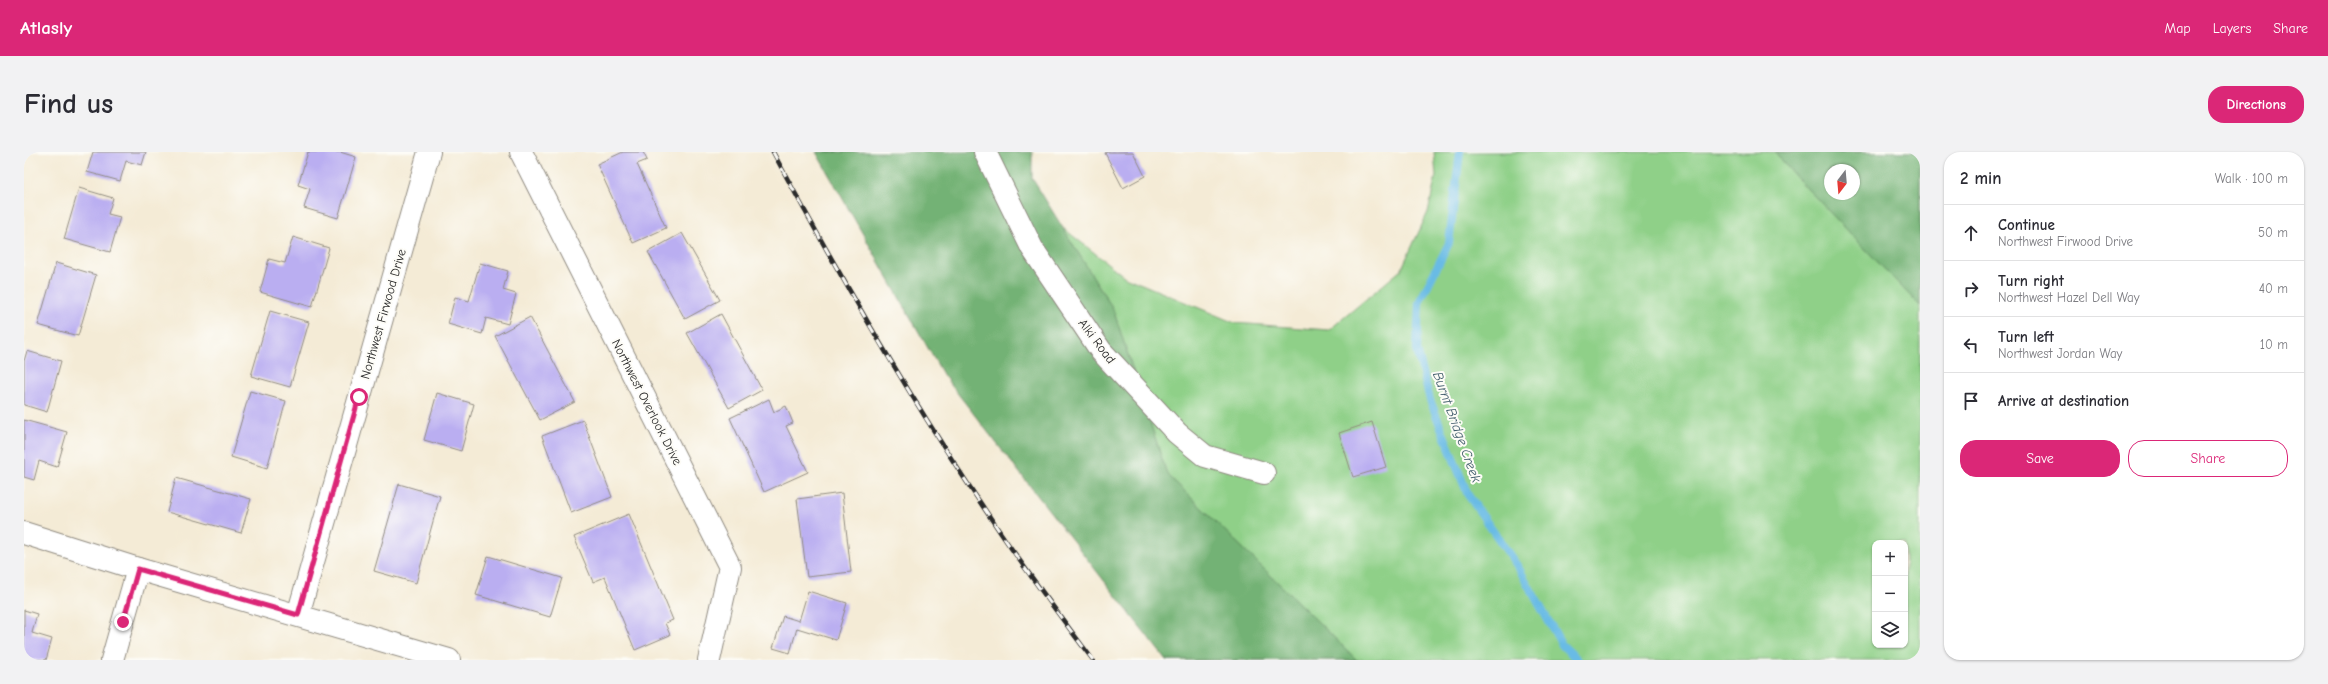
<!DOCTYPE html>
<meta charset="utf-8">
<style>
:root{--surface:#fff;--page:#f2f2f3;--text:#2b2b33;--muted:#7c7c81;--line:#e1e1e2;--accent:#db2777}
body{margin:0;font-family:"Comic Neue",sans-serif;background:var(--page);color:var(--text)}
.controls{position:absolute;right:12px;bottom:12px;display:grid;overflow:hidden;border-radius:8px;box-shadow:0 1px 3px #0004}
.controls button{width:36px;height:36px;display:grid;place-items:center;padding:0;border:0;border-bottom:1px solid var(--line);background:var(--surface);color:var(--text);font:20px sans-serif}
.compass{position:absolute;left:1800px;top:12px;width:36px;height:36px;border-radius:50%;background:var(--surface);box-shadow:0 1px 3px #0004;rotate:196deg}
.stop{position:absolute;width:12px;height:12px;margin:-9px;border:3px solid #db2777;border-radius:50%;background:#fff}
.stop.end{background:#db2777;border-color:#fff;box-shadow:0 1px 4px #0008}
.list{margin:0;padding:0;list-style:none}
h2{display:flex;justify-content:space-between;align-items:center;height:52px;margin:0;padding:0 16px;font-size:17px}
h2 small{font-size:13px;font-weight:400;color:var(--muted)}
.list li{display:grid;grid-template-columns:26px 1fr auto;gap:12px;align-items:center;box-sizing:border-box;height:56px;padding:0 16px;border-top:1px solid var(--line)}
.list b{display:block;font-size:15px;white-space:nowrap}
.list p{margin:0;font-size:13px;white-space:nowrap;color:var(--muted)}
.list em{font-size:13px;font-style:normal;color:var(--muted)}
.actions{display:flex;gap:8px;padding:12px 16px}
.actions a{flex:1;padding:9px 0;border:1px solid var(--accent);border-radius:16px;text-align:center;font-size:14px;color:var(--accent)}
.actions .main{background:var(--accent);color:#fff}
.icon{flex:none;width:22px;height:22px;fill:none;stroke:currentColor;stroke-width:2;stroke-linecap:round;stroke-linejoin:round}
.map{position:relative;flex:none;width:1896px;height:508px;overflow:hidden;border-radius:16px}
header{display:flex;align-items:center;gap:24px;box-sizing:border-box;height:56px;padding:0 20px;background:var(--accent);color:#fff}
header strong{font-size:19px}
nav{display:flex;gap:22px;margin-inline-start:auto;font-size:14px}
.intro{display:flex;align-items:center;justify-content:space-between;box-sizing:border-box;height:96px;padding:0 24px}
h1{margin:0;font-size:28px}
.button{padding:10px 18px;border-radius:16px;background:var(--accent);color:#fff;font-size:14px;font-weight:700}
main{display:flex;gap:24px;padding:0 24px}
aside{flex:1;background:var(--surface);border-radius:16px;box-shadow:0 1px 3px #0004}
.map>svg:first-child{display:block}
.green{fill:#8fd088;stroke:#5d7e5a;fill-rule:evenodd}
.forest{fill:#73b274;stroke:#4f6e50;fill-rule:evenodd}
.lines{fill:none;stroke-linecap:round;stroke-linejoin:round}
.stream{stroke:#69bbe5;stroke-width:8}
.building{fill:#baaef1}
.minor-casing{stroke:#908b80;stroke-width:24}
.tertiary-casing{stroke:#908b80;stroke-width:24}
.minor{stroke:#fff;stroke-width:22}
.tertiary{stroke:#fff;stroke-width:22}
.rail-casing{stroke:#2b2b2b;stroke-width:4.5}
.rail{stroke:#fdfcf7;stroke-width:3;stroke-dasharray:9;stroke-linecap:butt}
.route{stroke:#db2777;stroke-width:5}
.labels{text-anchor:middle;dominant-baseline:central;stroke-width:4;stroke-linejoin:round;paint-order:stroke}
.street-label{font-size:13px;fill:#2b2b2b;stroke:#fdfcf7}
.water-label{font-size:14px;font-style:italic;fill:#415d6c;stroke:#fdfcf7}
</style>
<header>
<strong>Atlasly</strong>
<nav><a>Map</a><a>Layers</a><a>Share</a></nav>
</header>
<div class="intro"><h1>Find us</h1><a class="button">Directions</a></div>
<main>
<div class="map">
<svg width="1896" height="508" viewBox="0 0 1896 508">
<rect width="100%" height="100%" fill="#fdfcf7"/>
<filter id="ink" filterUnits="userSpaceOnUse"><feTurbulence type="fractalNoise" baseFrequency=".025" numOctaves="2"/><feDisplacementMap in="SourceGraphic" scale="8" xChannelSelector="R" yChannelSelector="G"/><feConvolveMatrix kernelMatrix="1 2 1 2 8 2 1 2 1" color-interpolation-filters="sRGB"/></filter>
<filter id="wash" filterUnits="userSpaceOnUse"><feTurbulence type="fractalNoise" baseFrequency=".012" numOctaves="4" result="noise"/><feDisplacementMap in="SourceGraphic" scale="16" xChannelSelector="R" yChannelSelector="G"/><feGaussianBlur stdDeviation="0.9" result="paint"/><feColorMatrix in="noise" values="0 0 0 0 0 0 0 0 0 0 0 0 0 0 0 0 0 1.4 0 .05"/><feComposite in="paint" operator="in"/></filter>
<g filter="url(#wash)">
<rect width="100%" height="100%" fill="#f4ebd6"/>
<!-- green -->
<path class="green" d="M 1410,0 L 1896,0 L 1896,508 L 1142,508 L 1039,76 L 1101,125 L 1211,171 L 1305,178 L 1377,118 L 1404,60 L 1412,24 ZM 1806,18 L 1830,18 L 1830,42 L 1806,42 ZM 1851,391 L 1881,391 L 1881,493 L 1851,493 Z"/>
<!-- forest -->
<path class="forest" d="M 792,0 L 1008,0 L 1008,26 L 1089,157 L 1143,322 L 1333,508 L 1142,508 L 920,224 Z
M 1751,0 L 1896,0 L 1896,154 L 1771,24 ZM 1806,18 L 1830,18 L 1830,42 L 1806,42 Z"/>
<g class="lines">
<!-- stream -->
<path class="stream" d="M 1436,0 L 1425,91 L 1395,151 L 1393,198 L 1406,248 L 1444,343 L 1494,415 L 1538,493 L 1554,508"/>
</g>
<g id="blocks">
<!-- building -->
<path class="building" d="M 69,0 L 122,0 L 118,13 L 102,9 L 96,29 L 63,20 Z
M 284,0 L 316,0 L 332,5 L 314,66 L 280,56 L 286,37 L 274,33 Z
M 599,0 L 619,0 L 623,8 L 613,12 L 642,76 L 609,91 L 573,12 Z
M 1083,0 L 1109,0 L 1121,24 L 1099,36 L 1081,1 Z
M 55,36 L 89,46 L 84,62 L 96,65 L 86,100 L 40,87 Z
M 658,81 L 696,148 L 661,167 L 624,100 Z
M 269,85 L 305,96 L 288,155 L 236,140 L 245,107 L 261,111 Z
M 32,111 L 72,123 L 54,184 L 14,173 Z
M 456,111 L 484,119 L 479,138 L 492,142 L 484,172 L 462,166 L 458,182 L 424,172 L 431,145 L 445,149 Z
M 246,159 L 285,170 L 266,235 L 227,224 Z
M 697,162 L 738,238 L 705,256 L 663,181 Z
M 506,165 L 551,250 L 516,268 L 471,184 Z
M 3,199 L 37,209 L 23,260 L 0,253 L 0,209 Z
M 226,239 L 262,249 L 243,316 L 207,305 Z
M 413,241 L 450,252 L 437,299 L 400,288 Z
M 745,247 L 750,260 L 762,254 L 769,271 L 762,274 L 784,320 L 740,340 L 706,266 Z
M 0,268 L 43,280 L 33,315 L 15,309 L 10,328 L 0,325 Z
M 559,268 L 588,345 L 547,361 L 518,284 Z
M 1348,270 L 1362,315 L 1329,325 L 1315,281 Z
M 152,326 L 227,347 L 217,381 L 143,360 Z
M 375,332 L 416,344 L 392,431 L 350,419 Z
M 818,341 L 827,420 L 783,425 L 773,347 Z
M 605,362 L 649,468 L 641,471 L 646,483 L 611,498 L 581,425 L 569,430 L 550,385 Z
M 464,404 L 538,426 L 526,465 L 452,443 Z
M 784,439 L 823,451 L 812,488 L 773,476 L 766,501 L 749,496 L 759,464 L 775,469 Z
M 0,458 L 13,462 L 8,481 L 28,487 L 22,508 L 0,508 Z"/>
</g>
</g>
<g filter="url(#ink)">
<use href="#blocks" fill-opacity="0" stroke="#908b80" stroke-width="1"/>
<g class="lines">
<!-- minor casing -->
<g class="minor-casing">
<path id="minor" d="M 497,0 L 706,415 L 685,508
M 961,0 L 1008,96 L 1077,199 L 1153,281 L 1181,304 L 1240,321
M 274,463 L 405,0
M 88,508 L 114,417"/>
</g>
<!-- tertiary casing -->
<g class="tertiary-casing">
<path id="tertiary" d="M 0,381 L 114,417 L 425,508"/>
</g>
<!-- minor -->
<use href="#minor" class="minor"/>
<!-- tertiary -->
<use href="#tertiary" class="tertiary"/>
<!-- rail casing -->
<g class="rail-casing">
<path id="rail" d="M 749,0 C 817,127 889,252 970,371 C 1001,418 1035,463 1069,508"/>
</g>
<!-- rail -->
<use href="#rail" class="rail"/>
</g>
</g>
<g class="lines" filter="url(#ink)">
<!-- route -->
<path class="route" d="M 99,470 L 114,417 L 274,463 L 335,245"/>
</g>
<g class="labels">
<!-- street labels -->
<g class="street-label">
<text transform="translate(359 162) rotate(-74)">Northwest Firwood Drive</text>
<text transform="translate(1073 189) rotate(53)">Alki Road</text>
<text transform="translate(623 250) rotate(63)">Northwest Overlook Drive</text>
</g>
<!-- water labels -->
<g class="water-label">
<text transform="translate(1433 275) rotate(70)">Burnt Bridge Creek</text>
</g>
</g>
</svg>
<div class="controls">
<button>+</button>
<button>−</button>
<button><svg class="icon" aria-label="layers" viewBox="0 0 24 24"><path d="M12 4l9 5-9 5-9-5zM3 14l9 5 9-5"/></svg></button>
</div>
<svg class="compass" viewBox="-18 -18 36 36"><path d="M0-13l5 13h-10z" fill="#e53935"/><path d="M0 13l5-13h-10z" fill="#7c7c81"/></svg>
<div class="stop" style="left:335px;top:245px"></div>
<div class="stop end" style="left:99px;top:470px"></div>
</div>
<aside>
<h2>2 min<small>Walk · 100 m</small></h2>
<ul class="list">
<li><svg class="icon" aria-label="ahead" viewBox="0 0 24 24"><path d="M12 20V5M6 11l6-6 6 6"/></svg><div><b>Continue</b><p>Northwest Firwood Drive</p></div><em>50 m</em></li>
<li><svg class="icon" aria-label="right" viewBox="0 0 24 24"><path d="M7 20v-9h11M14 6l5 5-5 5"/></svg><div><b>Turn right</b><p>Northwest Hazel Dell Way</p></div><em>40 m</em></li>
<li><svg class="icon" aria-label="left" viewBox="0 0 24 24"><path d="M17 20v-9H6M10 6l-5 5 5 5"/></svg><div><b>Turn left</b><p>Northwest Jordan Way</p></div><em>10 m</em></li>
<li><svg class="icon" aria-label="arrive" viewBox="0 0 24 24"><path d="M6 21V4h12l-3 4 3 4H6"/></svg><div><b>Arrive at destination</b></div></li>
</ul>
<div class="actions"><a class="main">Save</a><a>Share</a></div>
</aside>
</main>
